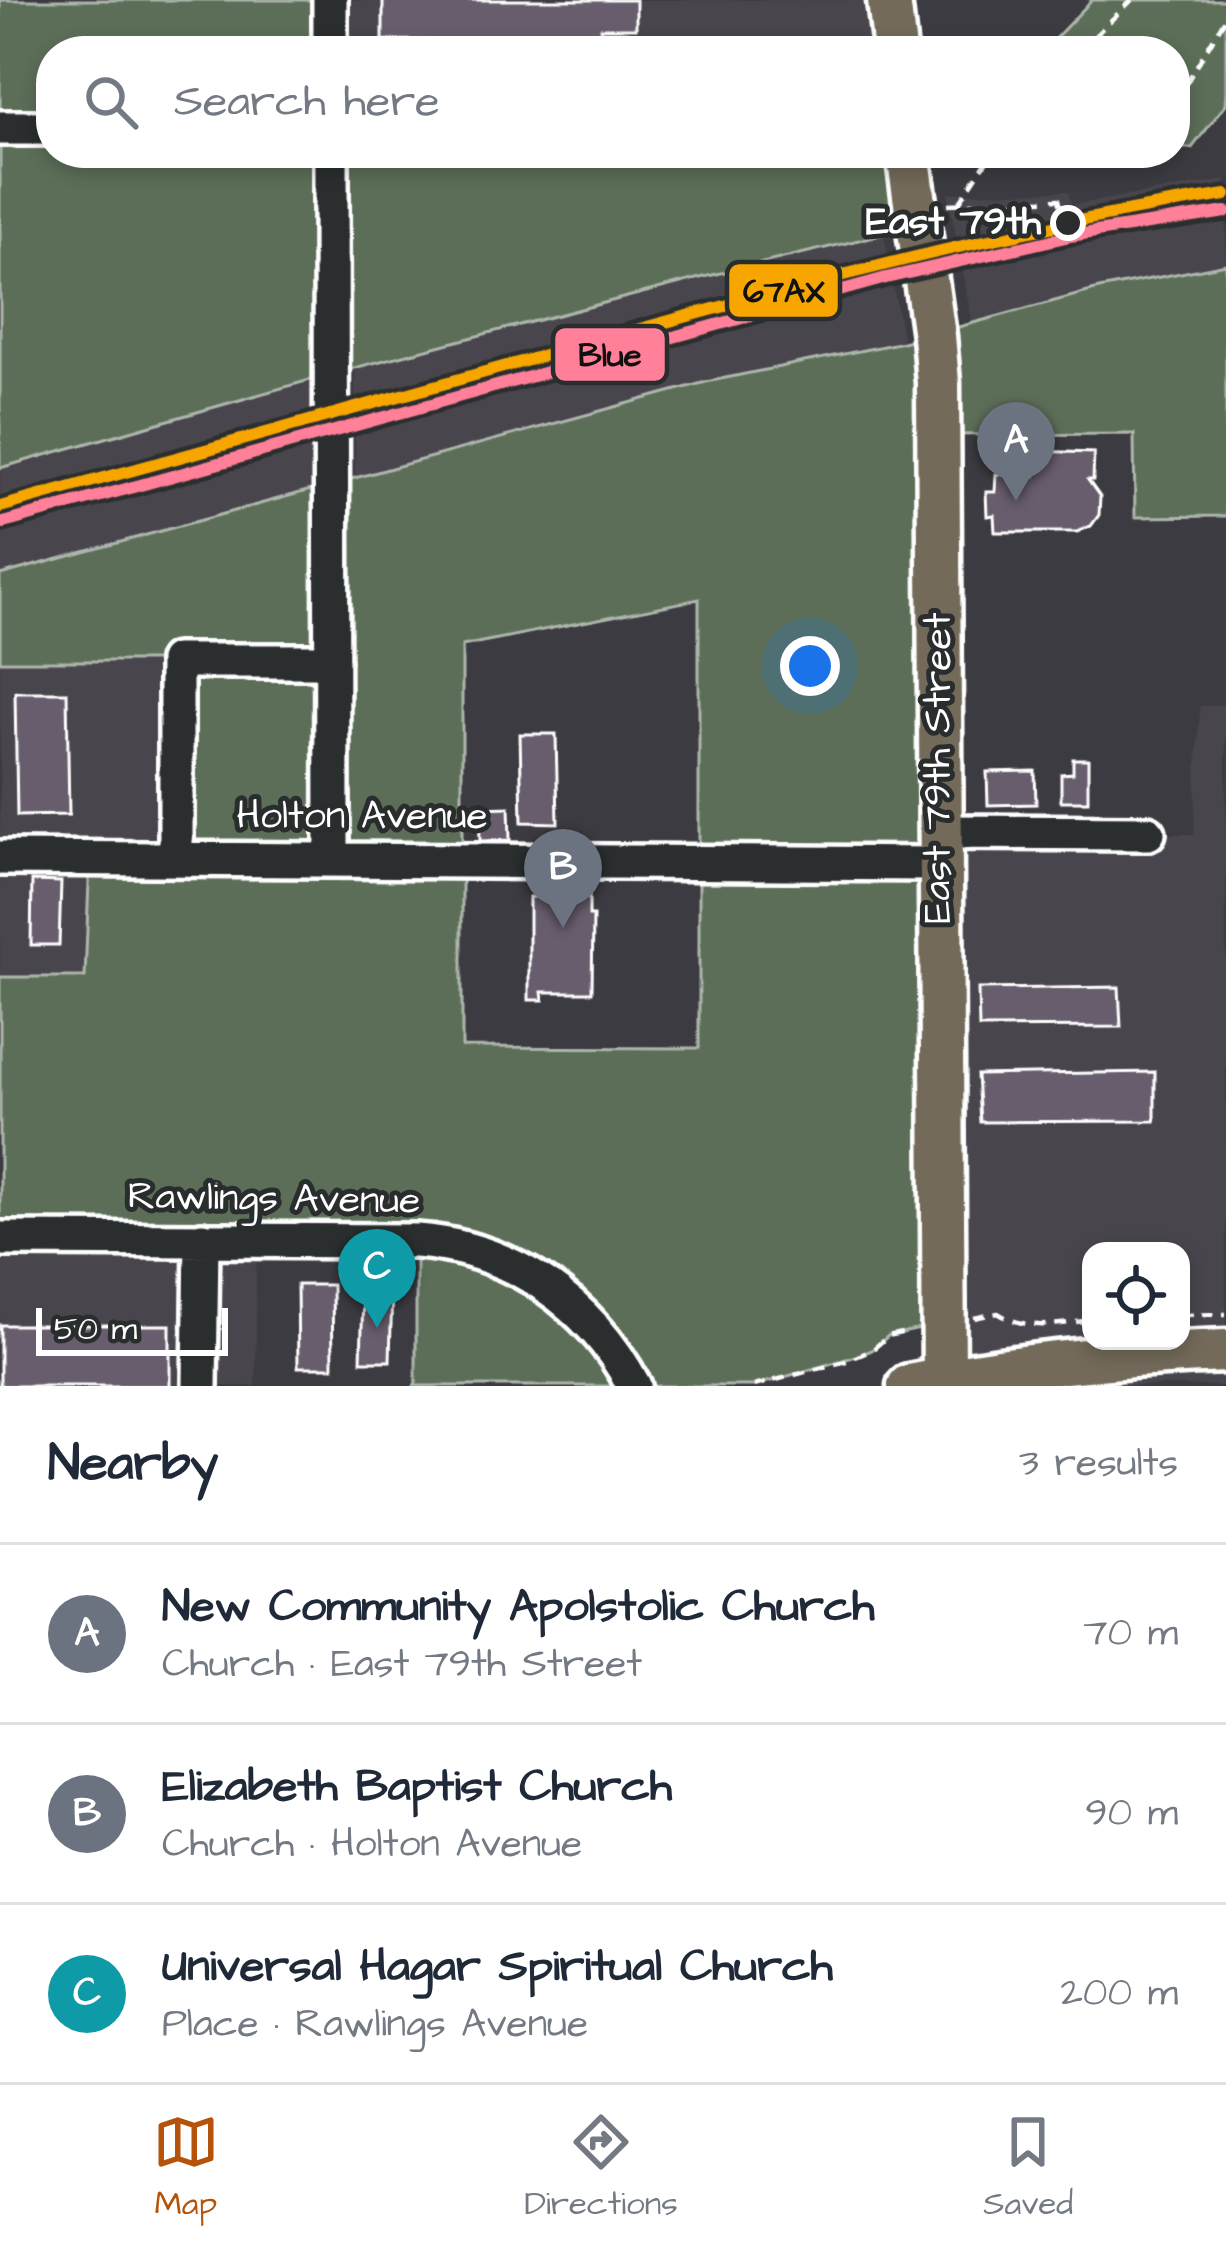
<!DOCTYPE html>
<meta charset="utf-8">
<style>
:root{--surface:#fff;--page:#f6f6f7;--text:#1f2937;--muted:#747a83;--line:#e0e1e3;--accent:#b45309}
body{margin:0;font-family:"Architects Daughter",sans-serif;background:var(--page);color:var(--text)}
.controls{position:absolute;right:36px;bottom:36px;display:grid;overflow:hidden;border-radius:24px;box-shadow:0 6px 18px #0003}
.controls button{width:108px;height:108px;display:grid;place-items:center;padding:0;border:0;border-bottom:3px solid var(--line);background:var(--surface);color:var(--text);font:60px sans-serif}
.scale{position:absolute;left:36px;bottom:30px;width:192px;box-sizing:border-box;padding-left:12px;border:6px solid #fff;border-top:0;font-size:33px;line-height:42px;white-space:nowrap;color:#fff;-webkit-text-stroke:9px #2a2d2e;paint-order:stroke}
.you{position:absolute;left:810px;top:666px;width:42px;height:42px;margin:-30px;border:9px solid #fff;border-radius:50%;background:#1a73e8;box-shadow:0 0 0 18px #1a73e833}
.badge{display:grid;place-items:center;width:78px;height:78px;border-radius:50%;background:var(--accent);color:#fff;font-size:39px;font-weight:700}
.pin{position:absolute;translate:-50% -99px;filter:drop-shadow(0 3px 6px #0008)}
.pin::after{content:'';position:absolute;top:63px;width:42px;height:36px;background:inherit;clip-path:polygon(0 0,100% 0,50% 100%)}
.list{margin:0;padding:0;list-style:none}
h2{display:flex;justify-content:space-between;align-items:center;height:156px;margin:0;padding:0 48px;font-size:51px}
h2 small{font-size:39px;font-weight:400;color:var(--muted)}
.list li{display:grid;grid-template-columns:78px 1fr auto;gap:36px;align-items:center;box-sizing:border-box;height:180px;padding:0 48px;border-top:3px solid var(--line)}
.list b{display:block;font-size:45px;white-space:nowrap}
.list p{margin:0;font-size:39px;white-space:nowrap;color:var(--muted)}
.list em{font-size:39px;font-style:normal;color:var(--muted)}
.icon{flex:none;width:66px;height:66px;fill:none;stroke:currentColor;stroke-width:2;stroke-linecap:round;stroke-linejoin:round}
.map{position:relative;flex:none;width:1226px;height:1386px;overflow:hidden}
.search{position:absolute;background:var(--surface);box-shadow:0 6px 18px #0003;left:36px;right:36px;top:36px;height:132px;display:flex;align-items:center;gap:30px;box-sizing:border-box;padding:0 42px;border-radius:48px;color:var(--muted);font-size:45px}
.sheet{height:696px;background:var(--surface)}
nav{display:flex;justify-content:space-around;align-items:center;box-sizing:border-box;height:168px;border-top:3px solid var(--line);background:var(--surface);font-size:33px;color:var(--muted)}
nav a{display:grid;justify-items:center;gap:6px}
nav .on{color:var(--accent)}
.map>svg:first-child{display:block}
.built{fill:#49454e;fill-rule:evenodd}
.green{fill:#5b6e58;stroke:#adb6ac;stroke-width:3;fill-rule:evenodd}
.building{fill:#675d6c;stroke:#fff;stroke-width:3}
.lines{fill:none;stroke-linecap:round;stroke-linejoin:round}
.minor-casing{stroke:#fff;stroke-width:42}
.major-casing{stroke:#fff;stroke-width:51}
.path{stroke:#fff;stroke-width:4.5;stroke-dasharray:12 9;stroke-linecap:butt}
.minor{stroke:#2a2d2e;stroke-width:33}
.major{stroke:#736b5a;stroke-width:42}
.rail-1-casing{stroke:#2a2d2e;stroke-width:21}
.rail-2-casing{stroke:#2a2d2e;stroke-width:21}
.rail-1{stroke:#ff8098;stroke-width:12}
.rail-2{stroke:#f7a600;stroke-width:12}
.stop-dot{fill:#2a2d2e;stroke:#fff;stroke-width:6}
.labels{text-anchor:middle;dominant-baseline:central;stroke-width:10;stroke-linejoin:round;paint-order:stroke}
.stop-label{font-size:39px;font-weight:bold;fill:#fff;stroke:#2a2d2e;text-anchor:end}
.street-label{font-size:39px;fill:#fff;stroke:#2a2d2e}
.line-badge{stroke:#2a2d2e;stroke-width:4.5}
.pale-badge-label{font-size:33px;text-anchor:middle;font-weight:bold;fill:#111}
</style>
<div class="map">
<svg width="1226" height="1386" viewBox="0 0 1226 1386">
<rect width="100%" height="100%" fill="#3c3b41"/>
<filter id="ink" filterUnits="userSpaceOnUse"><feTurbulence type="fractalNoise" baseFrequency=".00833" numOctaves="2"/><feDisplacementMap in="SourceGraphic" scale="24" xChannelSelector="R" yChannelSelector="G"/><feConvolveMatrix kernelMatrix="1 2 1 2 8 2 1 2 1" color-interpolation-filters="sRGB"/></filter>
<g filter="url(#ink)">
<!-- built -->
<path class="built" d="M 330,0 L 889,0 L 895,51 L 330,51 Z
M 1226,180 L 1226,264 L 1099,289 L 972,322 L 948,193 L 1068,191 L 1072,205 Z
M 884,234 L 903,342 L 706,382 L 355,478 L 355,369 L 700,278 Z
M 313,376 L 316,487 L 0,575 L 0,464 Z
M 0,661 L 176,661 L 176,859 L 85,977 L 0,977 Z
M 1226,704 L 1226,1386 L 944,1386 L 939,832 L 1194,834 L 1200,706 ZM 1091,1251 L 1181,1251 L 1181,1341 L 1091,1341 Z
M 0,1239 L 256,1239 L 256,1386 L 0,1386 Z"/>
<!-- green -->
<path class="green" d="M 0,0 L 330,0 L 330,51 L 51,51 L 51,153 L 908,153 L 918,232 L 884,234 L 700,278 L 331,374 L 0,468 Z
M 1092,0 L 1226,0 L 1226,104 L 1192,148 L 1175,148 L 1175,51 L 1043,51 Z
M 1226,264 L 1226,516 L 1135,517 L 1134,434 L 939,435 L 943,1324 L 888,1336 L 872,1350 L 860,1355 L 754,1386 L 414,1386 L 416,1383 L 416,1242 L 0,1239 L 0,977 L 85,977 L 90,858 L 176,858 L 175,661 L 0,661 L 0,575 L 706,382 L 903,342 L 1099,289 ZM 699,599 L 699,1048 L 462,1047 L 462,646 Z"/>
<!-- building -->
<path class="building" d="M 383,0 L 636,0 L 636,28 L 601,28 L 601,42 L 383,40 Z
M 1034,451 L 1094,453 L 1093,480 L 1088,480 L 1100,497 L 1099,515 L 1091,526 L 1077,532 L 995,532 L 994,515 L 987,516 L 986,492 L 995,492 L 996,474 L 1035,476 Z
M 15,692 L 67,692 L 69,815 L 17,816 Z
M 520,734 L 556,734 L 558,823 L 522,822 Z
M 1073,759 L 1088,759 L 1088,801 L 1061,801 L 1061,774 L 1073,773 Z
M 1035,771 L 1036,804 L 988,805 L 987,772 Z
M 509,807 L 510,840 L 480,841 L 479,808 Z
M 32,881 L 61,882 L 59,945 L 31,945 Z
M 575,889 L 589,889 L 589,916 L 593,916 L 592,992 L 542,992 L 543,1000 L 529,1000 L 529,897 L 575,897 Z
M 1119,987 L 1121,1027 L 979,1028 L 978,989 Z
M 1155,1072 L 1155,1121 L 980,1122 L 977,1075 Z
M 297,1285 L 332,1285 L 333,1367 L 298,1367 Z
M 375,1289 L 392,1290 L 390,1361 L 361,1361 L 363,1295 L 374,1296 Z
M 0,1325 L 170,1325 L 170,1386 L 0,1386 Z"/>
<g class="lines">
<!-- minor casing -->
<g class="minor-casing">
<path id="minor" d="M 330,0 L 330,51
M 0,128 L 51,128
M 331,153 L 332,859
M 939,832 L 1148,833
M 0,858 L 939,864
M 176,859 L 176,661 L 332,661
M 0,1239 L 416,1241 C 511,1248 590,1302 634,1386
M 200,1386 L 202,1239"/>
</g>
<!-- major casing -->
<g class="major-casing">
<path id="major" d="M 889,0 L 895,51
M 908,153 L 934,336 L 938,383 L 944,1386
M 909,1386 C 1014,1364 1119,1355 1226,1351"/>
</g>
<!-- path -->
<path class="path" d="M 1079,51 L 1132,0
M 1175,102 L 1226,17
M 959,203 L 992,153
M 948,204 L 1059,199 L 1061,208
M 1004,229 L 1009,256
M 1181,1315 L 1226,1314
M 974,1318 L 998,1313 C 1027,1332 1059,1324 1091,1320
M 754,1386 L 846,1361 L 872,1350 L 888,1336 L 910,1331"/>
<!-- minor -->
<use href="#minor" class="minor"/>
<!-- major -->
<use href="#major" class="major"/>
<!-- rail-1 casing -->
<g class="rail-1-casing">
<path id="rail-1" d="M 0,524 L 886,278 L 1070,236 L 1226,212"/>
</g>
<!-- rail-2 casing -->
<g class="rail-2-casing">
<path id="rail-2" d="M 0,507 C 214,448 427,387 640,329 C 834,276 1027,225 1226,195"/>
</g>
<!-- rail-1 -->
<use href="#rail-1" class="rail-1"/>
<!-- rail-2 -->
<use href="#rail-2" class="rail-2"/>
</g>
</g>
<!-- markers -->
<circle class="stop-dot" cx="1068" cy="223" r="15"/>
<g class="labels">
<!-- stop labels -->
<g class="stop-label">
<text x="1041" y="223">East 79th</text>
</g>
<!-- street labels -->
<g class="street-label">
<text transform="translate(939 768) rotate(-90)">East 79th Street</text>
<text x="362" y="817">Holton Avenue</text>
<text transform="translate(274 1199) rotate(1)">Rawlings Avenue</text>
</g>
</g>
<g class="line-badge">
<rect x="727" y="262" width="113" height="57" rx="12" fill="#f7a600"/>
<rect x="553" y="326" width="114" height="57" rx="12" fill="#ff8098"/>
</g>
<g class="pale-badge-label">
<text x="784" y="302">67AX</text>
<text x="610" y="366">Blue</text>
</g>
</svg>
<div class="controls">
<button><svg class="icon" aria-label="locate" viewBox="0 0 24 24"><circle cx="12" cy="12" r="6"/><path d="M12 2v4M12 18v4M2 12h4M18 12h4"/></svg></button>
</div>
<div class="scale">50 m</div>
<div class="you"></div>
<div class="pin badge" style="left:1016px;top:501px;background:#6b7280">A</div>
<div class="pin badge" style="left:563px;top:928px;background:#6b7280">B</div>
<div class="pin badge" style="left:377px;top:1328px;background:#0f9aa8">C</div>
<div class="search"><svg class="icon" aria-label="search" viewBox="0 0 24 24"><circle cx="10" cy="10" r="6"/><path d="M15 15l6 6"/></svg>Search here</div>
</div>
<section class="sheet">
<h2>Nearby<small>3 results</small></h2>
<ul class="list">
<li><span class="badge" style="background:#6b7280">A</span><div><b>New Community Apolstolic Church</b><p>Church · East 79th Street</p></div><em>70 m</em></li>
<li><span class="badge" style="background:#6b7280">B</span><div><b>Elizabeth Baptist Church</b><p>Church · Holton Avenue</p></div><em>90 m</em></li>
<li><span class="badge" style="background:#0f9aa8">C</span><div><b>Universal Hagar Spiritual Church</b><p>Place · Rawlings Avenue</p></div><em>200 m</em></li>
</ul>
</section>
<nav>
<a class="on"><svg class="icon" aria-label="map" viewBox="0 0 24 24"><path d="M3 6l6-2 6 2 6-2v14l-6 2-6-2-6 2zM9 4v14M15 6v14"/></svg>Map</a>
<a><svg class="icon" aria-label="directions" viewBox="0 0 24 24"><path d="M12 3l9 9-9 9-9-9zM9 14v-3h6M13 9l2 2-2 2"/></svg>Directions</a>
<a><svg class="icon" aria-label="saved" viewBox="0 0 24 24"><path d="M7 4h10v16l-5-4-5 4z"/></svg>Saved</a>
</nav>
